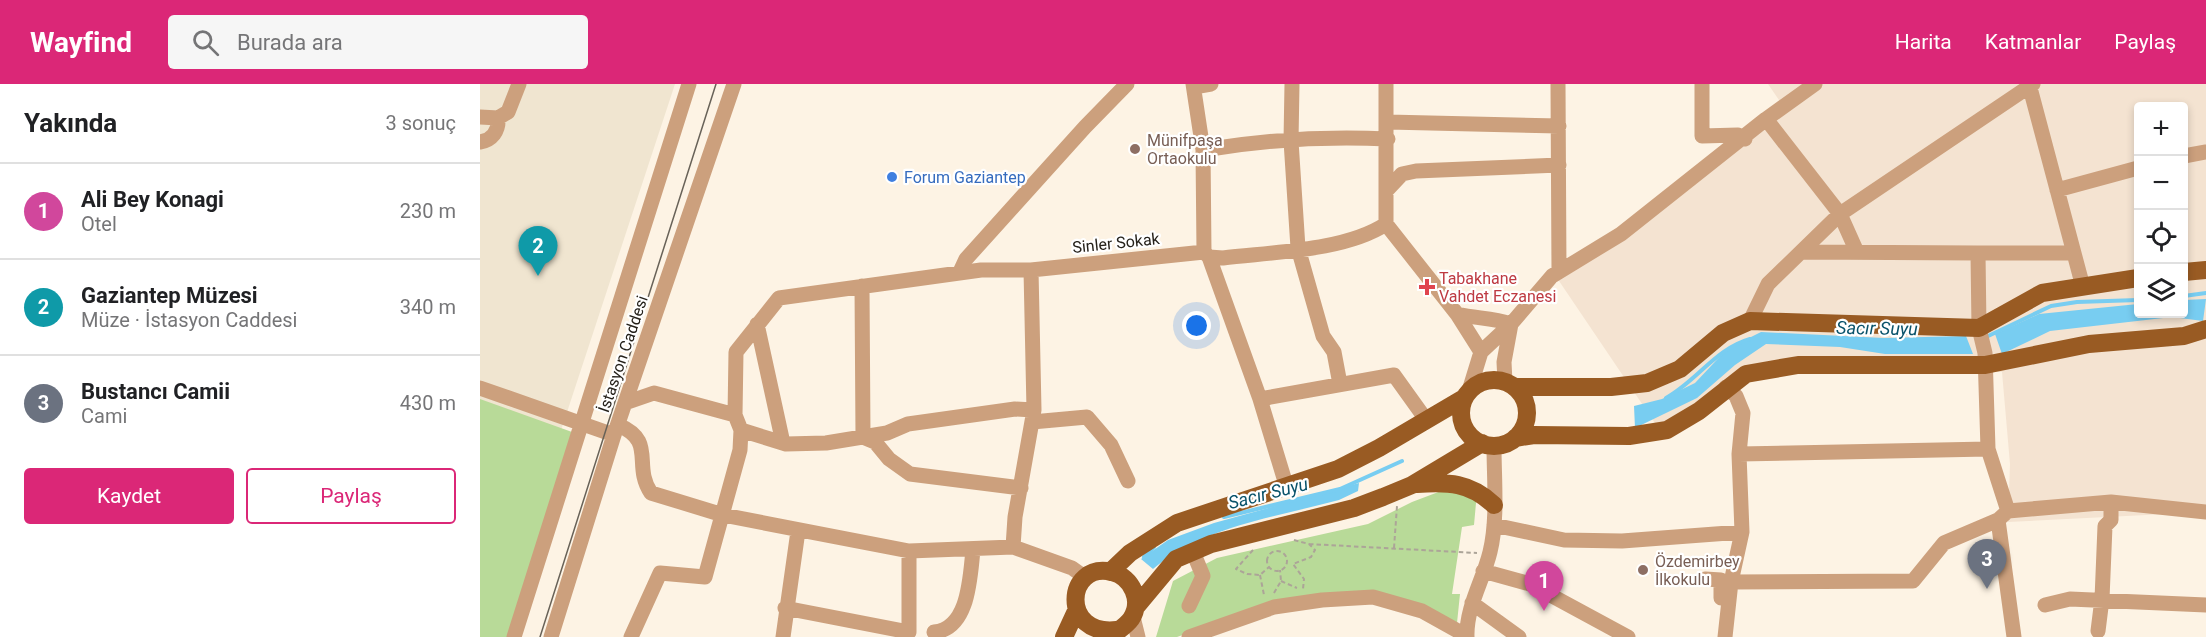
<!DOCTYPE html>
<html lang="tr">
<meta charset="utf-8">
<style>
:root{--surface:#fff;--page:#f6f6f6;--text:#202124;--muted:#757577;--line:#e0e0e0;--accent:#db2777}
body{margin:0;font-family:Roboto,sans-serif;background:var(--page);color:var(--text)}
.controls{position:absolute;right:18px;top:18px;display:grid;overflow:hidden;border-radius:6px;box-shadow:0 3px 9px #0003}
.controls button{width:54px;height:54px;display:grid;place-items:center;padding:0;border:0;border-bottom:2px solid var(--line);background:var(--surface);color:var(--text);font:30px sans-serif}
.you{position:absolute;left:717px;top:242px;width:21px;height:21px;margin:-15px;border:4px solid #fff;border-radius:50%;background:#1a73e8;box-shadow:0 0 0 9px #1a73e833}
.badge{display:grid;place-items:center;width:39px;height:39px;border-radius:50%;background:var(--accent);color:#fff;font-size:20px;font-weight:700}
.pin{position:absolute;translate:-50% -50px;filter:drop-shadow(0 2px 3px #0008)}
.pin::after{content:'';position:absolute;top:32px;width:21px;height:18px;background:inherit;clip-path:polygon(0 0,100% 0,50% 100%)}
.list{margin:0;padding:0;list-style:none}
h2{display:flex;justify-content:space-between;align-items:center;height:78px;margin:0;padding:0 24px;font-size:26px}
h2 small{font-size:20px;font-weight:400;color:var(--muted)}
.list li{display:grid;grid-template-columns:39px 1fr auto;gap:18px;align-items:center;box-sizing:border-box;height:96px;padding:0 24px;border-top:2px solid var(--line)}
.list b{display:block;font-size:22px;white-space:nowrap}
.list p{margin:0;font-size:20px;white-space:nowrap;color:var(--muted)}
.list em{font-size:20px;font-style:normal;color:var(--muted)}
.actions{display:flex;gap:12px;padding:18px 24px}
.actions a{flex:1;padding:14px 0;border:2px solid var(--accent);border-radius:6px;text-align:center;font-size:21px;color:var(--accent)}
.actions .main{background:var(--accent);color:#fff}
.icon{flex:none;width:33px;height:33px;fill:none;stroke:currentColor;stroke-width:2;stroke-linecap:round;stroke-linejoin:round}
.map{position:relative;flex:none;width:1726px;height:553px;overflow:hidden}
header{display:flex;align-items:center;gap:36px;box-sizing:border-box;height:84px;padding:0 30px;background:var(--accent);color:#fff}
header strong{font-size:28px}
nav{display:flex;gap:33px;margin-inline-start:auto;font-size:21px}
.search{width:420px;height:54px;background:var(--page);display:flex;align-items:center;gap:15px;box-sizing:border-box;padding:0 21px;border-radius:6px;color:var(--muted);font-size:22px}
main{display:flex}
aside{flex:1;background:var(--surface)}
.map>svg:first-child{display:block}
.commercial{fill:#f0e5d0}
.industrial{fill:#f4e3d1;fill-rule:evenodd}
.green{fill:#b8da98}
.water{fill:#78cdf1}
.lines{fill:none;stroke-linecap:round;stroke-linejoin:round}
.stream{stroke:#78cdf1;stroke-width:4}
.path{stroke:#aca498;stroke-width:2;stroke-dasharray:4.5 3;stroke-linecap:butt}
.minor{stroke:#cca07d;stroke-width:15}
.major{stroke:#995b23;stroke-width:18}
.tram{stroke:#686258;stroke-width:1.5}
.education-dot{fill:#8d6e63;stroke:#fff;stroke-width:2}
.shop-dot{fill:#3f7fe0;stroke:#fff;stroke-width:2}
.health-dot{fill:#e0444e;stroke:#fff;stroke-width:2}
.labels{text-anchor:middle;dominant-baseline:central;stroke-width:4.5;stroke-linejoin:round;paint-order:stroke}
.education-label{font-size:16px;fill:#785e54;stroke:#fff;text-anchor:start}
.shop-label{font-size:16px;fill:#366cbe;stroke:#fff;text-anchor:start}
.street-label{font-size:16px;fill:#25211a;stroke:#fff}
.health-label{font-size:16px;fill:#be3a42;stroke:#fff;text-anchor:start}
.water-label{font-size:18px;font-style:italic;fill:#0a536b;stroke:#fff}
</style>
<header>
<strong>Wayfind</strong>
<div class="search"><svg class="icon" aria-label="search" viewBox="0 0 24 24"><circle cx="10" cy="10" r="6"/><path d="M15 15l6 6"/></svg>Burada ara</div>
<nav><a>Harita</a><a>Katmanlar</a><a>Paylaş</a></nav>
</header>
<main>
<aside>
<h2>Yakında<small>3 sonuç</small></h2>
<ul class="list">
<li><span class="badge" style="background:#d1479c">1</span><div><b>Ali Bey Konagi</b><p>Otel</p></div><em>230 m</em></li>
<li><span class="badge" style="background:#0f9aa8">2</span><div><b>Gaziantep Müzesi</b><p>Müze · İstasyon Caddesi</p></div><em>340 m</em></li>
<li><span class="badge" style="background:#6b7280">3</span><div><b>Bustancı Camii</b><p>Cami</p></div><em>430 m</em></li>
</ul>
<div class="actions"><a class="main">Kaydet</a><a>Paylaş</a></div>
</aside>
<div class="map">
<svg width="1726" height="553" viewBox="0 0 1726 553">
<rect width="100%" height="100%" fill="#fdf3e4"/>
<!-- commercial -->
<path class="commercial" d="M 0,0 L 195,0 L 13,553 L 0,553 Z"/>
<!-- industrial -->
<path class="industrial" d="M 1288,0 L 1726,0 L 1726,428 L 1528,438 L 1530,380 L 1522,288 L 1280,284 L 1179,345 L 1075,191 L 1301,19 ZM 1658,22 L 1704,22 L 1704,230 L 1658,230 Z"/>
<!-- green -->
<path class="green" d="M 0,315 L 92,348 L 30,553 L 0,553 Z
M 969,404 L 997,408 L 994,441 L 982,443 L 972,510 L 980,510 L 977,539 L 938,520 L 792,519 L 697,553 L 676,553 L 693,497 L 737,474 L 888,440 L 932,418 Z"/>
<!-- water -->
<path class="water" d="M 1726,215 L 1723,237 L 1692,233 L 1570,247 L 1522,270 L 1515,250 L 1559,230 L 1658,220 L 1658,230 L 1704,230 L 1704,216 Z
M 1281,248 L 1404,254 L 1486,252 L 1493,270 L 1405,270 L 1360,263 L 1286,260 L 1255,281 L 1217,314 L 1155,344 L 1154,322 L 1182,315 L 1215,299 L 1247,265 Z
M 879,399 L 878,407 L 859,416 C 797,433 723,442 673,485 L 661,475 L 688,456 L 734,439 Z"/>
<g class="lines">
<!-- stream -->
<path class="stream" d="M 1704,212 L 1726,209
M 1504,254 L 1571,222 L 1597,218 L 1658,216
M 1186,314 C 1217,297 1235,265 1270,255
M 744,433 L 860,405 L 922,377
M 664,473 L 674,463"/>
<!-- path -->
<path class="path" d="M 814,456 L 829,460 L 835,466 L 831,473 L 813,480 L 824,495 L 823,505
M 829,460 L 997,469
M 914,464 L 917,422
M 773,466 L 756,485 L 767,490 L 780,491 L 789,483
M787 477a10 10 0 1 1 20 0a10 10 0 1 1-20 0Z
M 780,491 L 784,511
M 801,497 L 817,504
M 794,509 L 801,497 L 800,486"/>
<!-- minor -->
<path class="minor" d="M 713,0 L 723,66 L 724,168 L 729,173 L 780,315 L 807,404
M 812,0 L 811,57 L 818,164 L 843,252 L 854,268 L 860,300
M 906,0 L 906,140 L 977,230 C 997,235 1011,233 1031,240
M 1078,0 L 1079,187
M 1222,0 L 1222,52 L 1258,51 L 1265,55
M 1549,0 L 1603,203
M 714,3 L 731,0
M 0,33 L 18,34 L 28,28 L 39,0
M 1286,35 L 1360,130 L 1377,168
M 908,38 L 1079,42
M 0,58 C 12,56 19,47 18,34
M 723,66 C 783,56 847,52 908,55
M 1704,72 L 1726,68
M 1577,106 L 1658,84
M 906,107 L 922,90 L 936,87 L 1079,81
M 1322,168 L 1498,169 L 1499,244 L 1505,269 L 1508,365 L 1528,427
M 1498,169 L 1594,169
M 729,173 L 743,174 C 792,168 865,167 906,140
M 480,188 L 486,175 L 605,43 L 647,0
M 382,202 L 383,353 L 395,358 L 409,375 L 430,390 L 541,404
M 977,230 L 1001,268
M 1270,237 L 1288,200 L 1360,130 L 1553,0
M 277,240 L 303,359
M 1025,298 L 1024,278 L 1031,240
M 0,304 L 134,351
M 989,307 L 1001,268 L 1031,240 L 1072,192 L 1141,150 L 1286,35 L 1335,0
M 780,315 L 914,291 L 947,337
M 145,319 L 174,309 L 255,331
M 552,338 L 607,333 L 631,361 L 648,397
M 138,341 C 177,357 152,381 171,409 L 243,431 L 429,467 L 533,463 L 592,484 L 606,494
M 261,346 L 306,360 L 346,359 L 407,349 L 428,340 L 535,325 L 554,326
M 1259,370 L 1508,365
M 1014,441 L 1084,456 L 1142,457 L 1262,448
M 533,463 L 535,433 L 554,326 L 551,186
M 1003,487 L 1050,500 L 1148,553
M 1225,495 L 1241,496 L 1241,514
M 1251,498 L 1433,497 L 1464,459 L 1518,436
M 992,519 L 1039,553
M 1565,521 L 1590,515 L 1726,521
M 709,522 L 723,492 L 713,468
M 305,524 L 429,548 L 429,467
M 653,533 L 658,553
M 1618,547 L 1622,515 L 1625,442 L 1631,436 L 1631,418
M 454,548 C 489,545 490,493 493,466
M 34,553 L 209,0
M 71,553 L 134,351 L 254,0
M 151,553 L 180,489 L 225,493 L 260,366 L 261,346 L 255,331 L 256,268 L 299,214 L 501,186 L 551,186 L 724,168
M 303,553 L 318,447
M 709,553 L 794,523 L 842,516 L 893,513 L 942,527 L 987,552
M 987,553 C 986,523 1003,497 1010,468 C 1018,435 1014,396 1014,362
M 1245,553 L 1251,498 L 1262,448 L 1259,370 L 1263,329 L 1256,312 L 1246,303
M 1534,553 L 1518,436 L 1528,427 L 1631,418 L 1726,428"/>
<!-- major -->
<path class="major" d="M 1704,188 L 1726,186
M981 329a33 33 0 1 1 66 0a33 33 0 1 1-66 0Z
M 1034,303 L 1131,303 L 1167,299 L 1200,285 L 1243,249 L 1270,237 L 1499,244 L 1562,209 L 1658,194
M 1035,354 L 1054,351 L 1149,352 L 1187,346 L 1219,327 L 1266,290 L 1318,281 L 1505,281 L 1609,260 L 1704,252 L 1726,245
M 937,400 C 968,398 990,398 1014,421
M 630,488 L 650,469 L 697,439 L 858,385 L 899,364 L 984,314
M 656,523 L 696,475 L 731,460 L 874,424 L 903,413 L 932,401 L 1002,359
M 584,553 L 596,527
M 631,553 C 637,547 646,542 651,535 C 663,517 652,493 632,488 C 585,477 580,553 637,546"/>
<!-- tram -->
<path class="tram" d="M 60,553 L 236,0"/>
</g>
<!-- markers -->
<g class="education-dot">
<circle cx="655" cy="65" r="6"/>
<circle cx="1163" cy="486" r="6"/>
</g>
<circle class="shop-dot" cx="412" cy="93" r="6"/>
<path class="health-dot" d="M944 194h6v6h6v6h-6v6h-6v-6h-6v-6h6z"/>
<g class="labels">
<!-- education labels -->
<g class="education-label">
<text x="667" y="56">Münifpaşa<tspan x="667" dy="18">Ortaokulu</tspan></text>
<text x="1175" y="477">Özdemirbey<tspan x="1175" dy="18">İlkokulu</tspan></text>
</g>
<!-- shop labels -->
<g class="shop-label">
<text x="424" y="93">Forum Gaziantep</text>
</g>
<!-- street labels -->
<g class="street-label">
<text transform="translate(636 159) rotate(-6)">Sinler Sokak</text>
<text transform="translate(143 270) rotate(-71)">İstasyon Caddesi</text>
</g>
<!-- health labels -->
<g class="health-label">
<text x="959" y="194">Tabakhane<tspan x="959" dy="18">Vahdet Eczanesi</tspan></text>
</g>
<!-- water labels -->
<g class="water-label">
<text transform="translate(1397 244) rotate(1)">Sacır Suyu</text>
<text transform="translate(788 409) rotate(-14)">Sacır Suyu</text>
</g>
</g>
</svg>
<div class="controls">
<button>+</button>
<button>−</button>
<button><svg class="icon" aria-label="locate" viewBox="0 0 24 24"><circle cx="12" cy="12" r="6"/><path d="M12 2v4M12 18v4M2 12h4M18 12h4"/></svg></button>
<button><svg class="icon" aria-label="layers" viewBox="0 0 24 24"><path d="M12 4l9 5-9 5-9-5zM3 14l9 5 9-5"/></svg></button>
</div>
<div class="you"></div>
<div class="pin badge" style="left:1064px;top:527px;background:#d1479c">1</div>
<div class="pin badge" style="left:58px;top:192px;background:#0f9aa8">2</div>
<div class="pin badge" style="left:1507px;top:505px;background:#6b7280">3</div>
</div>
</main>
